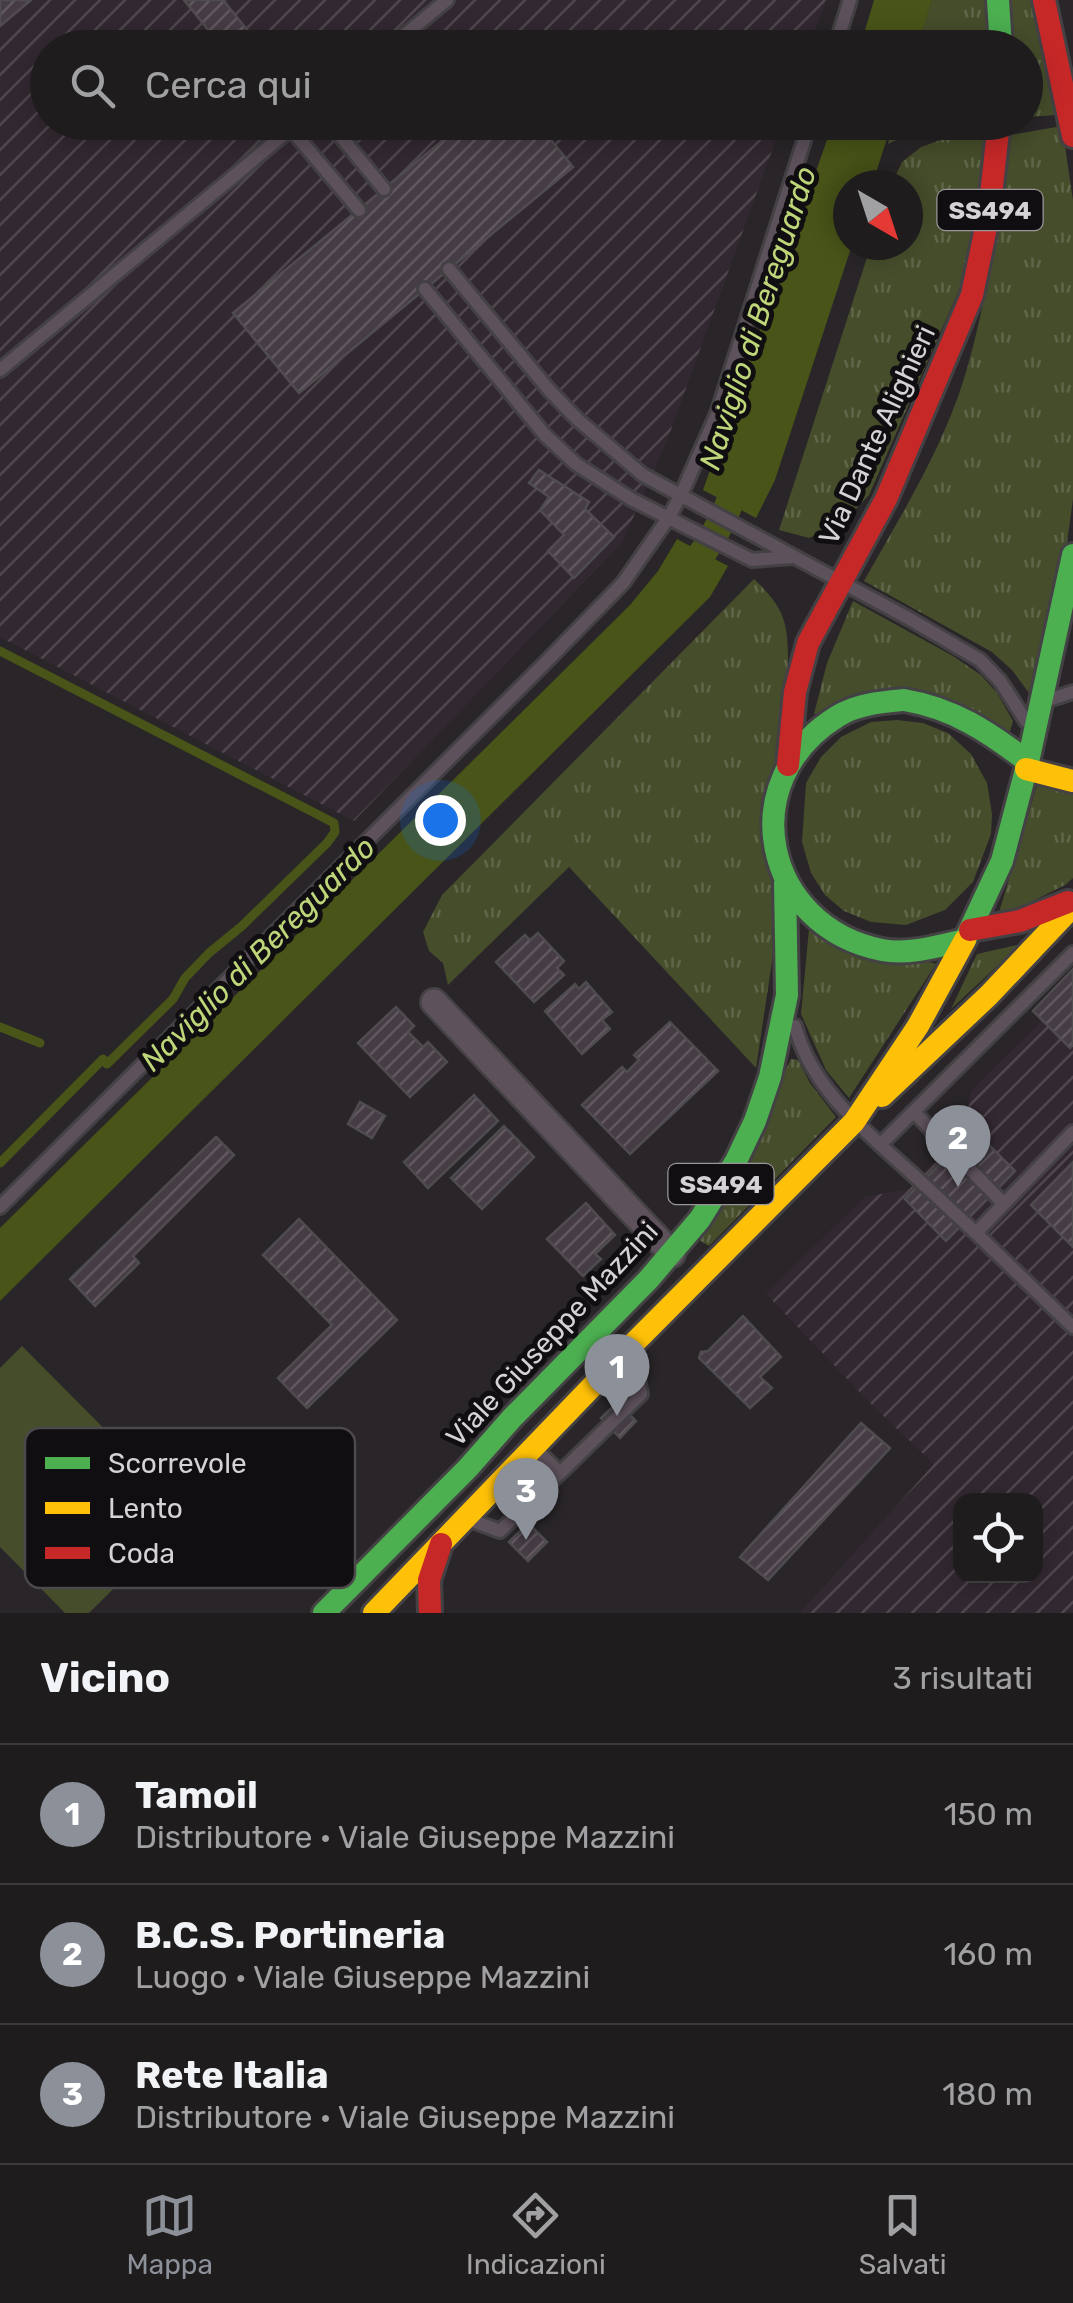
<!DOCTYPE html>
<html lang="it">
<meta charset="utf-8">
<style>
:root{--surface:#1f1c1e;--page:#2c292b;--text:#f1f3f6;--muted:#a1a1a4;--line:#3c3a3c;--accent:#8c9099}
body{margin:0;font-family:Rubik,sans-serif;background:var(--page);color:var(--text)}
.controls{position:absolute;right:30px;bottom:30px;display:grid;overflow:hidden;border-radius:20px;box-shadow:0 5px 25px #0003}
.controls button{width:90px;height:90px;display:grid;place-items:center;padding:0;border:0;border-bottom:2px solid var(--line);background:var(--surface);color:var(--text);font:50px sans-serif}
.compass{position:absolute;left:833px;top:170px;width:90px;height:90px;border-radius:50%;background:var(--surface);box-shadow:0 5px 25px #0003;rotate:141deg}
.you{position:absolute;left:440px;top:820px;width:35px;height:35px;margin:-25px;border:8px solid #fff;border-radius:50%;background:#1a73e8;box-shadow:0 0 0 15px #1a73e833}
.badge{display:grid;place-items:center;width:65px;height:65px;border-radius:50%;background:var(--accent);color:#fff;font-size:32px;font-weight:700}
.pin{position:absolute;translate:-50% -82px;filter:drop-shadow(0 2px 5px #0008)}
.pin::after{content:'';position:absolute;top:52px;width:35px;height:30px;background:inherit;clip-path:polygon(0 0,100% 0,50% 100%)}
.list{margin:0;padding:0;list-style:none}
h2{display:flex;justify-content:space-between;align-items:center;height:130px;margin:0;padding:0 40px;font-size:42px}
h2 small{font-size:32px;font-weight:400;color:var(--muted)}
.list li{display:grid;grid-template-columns:65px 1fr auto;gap:30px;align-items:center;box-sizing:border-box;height:140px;padding:0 40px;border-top:2px solid var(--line)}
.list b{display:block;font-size:38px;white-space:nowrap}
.list p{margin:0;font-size:32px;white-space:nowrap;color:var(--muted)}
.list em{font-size:32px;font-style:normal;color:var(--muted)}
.icon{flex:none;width:55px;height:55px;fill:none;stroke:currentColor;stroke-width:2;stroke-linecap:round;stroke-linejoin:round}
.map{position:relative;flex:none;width:1073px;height:1613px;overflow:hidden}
.search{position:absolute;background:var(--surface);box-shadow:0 5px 25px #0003;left:30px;right:30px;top:30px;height:110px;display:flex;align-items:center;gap:25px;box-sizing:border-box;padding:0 35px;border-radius:55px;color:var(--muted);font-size:38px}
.sheet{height:550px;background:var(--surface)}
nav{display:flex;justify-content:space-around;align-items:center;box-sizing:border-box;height:140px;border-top:2px solid var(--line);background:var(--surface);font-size:28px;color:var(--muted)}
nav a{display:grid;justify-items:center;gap:5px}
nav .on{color:var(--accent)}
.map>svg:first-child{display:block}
.industrial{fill:url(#industrial-furrows);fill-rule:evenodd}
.grass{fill:url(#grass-tufts)}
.pitch{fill:#454d2b}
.water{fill:#485418}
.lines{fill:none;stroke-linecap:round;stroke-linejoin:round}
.stream{stroke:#485418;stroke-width:9}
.canal{stroke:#485418;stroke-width:28}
.building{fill:url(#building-hatch);stroke:#4f4c4f;stroke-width:2.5}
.lane-casing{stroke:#444144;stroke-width:18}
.street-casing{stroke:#444144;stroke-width:30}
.fast-casing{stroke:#444144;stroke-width:28}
.slow-casing{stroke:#444144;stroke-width:28}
.jam-casing{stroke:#444144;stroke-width:28}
.lane{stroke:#5d515c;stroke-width:12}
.street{stroke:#5d515c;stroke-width:25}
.fast{stroke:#4caf50;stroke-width:22}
.slow{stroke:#ffc107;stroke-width:22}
.jam{stroke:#c62828;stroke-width:22}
.labels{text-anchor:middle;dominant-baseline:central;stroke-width:10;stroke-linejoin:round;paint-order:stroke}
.shield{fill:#110e11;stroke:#9a969a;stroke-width:2.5}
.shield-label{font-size:25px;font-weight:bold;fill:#d5d1d5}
.street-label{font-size:28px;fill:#d5d1d5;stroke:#110e11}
.water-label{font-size:30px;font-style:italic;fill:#bed679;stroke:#110e11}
.key{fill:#110e11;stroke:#4c484c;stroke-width:2.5}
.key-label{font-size:28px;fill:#d5d1d5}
</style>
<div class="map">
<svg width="1073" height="1613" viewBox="0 0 1073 1613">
<defs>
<pattern id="industrial-furrows" width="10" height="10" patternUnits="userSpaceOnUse" patternTransform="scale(2.5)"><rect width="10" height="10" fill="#322831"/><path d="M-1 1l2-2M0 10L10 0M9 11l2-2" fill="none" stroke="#4f464e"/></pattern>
<pattern id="grass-tufts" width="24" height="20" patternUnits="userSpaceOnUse" patternTransform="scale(2.5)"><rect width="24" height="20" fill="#454d2b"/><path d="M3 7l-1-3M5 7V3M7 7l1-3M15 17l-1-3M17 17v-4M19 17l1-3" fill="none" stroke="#5f6649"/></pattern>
<pattern id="building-hatch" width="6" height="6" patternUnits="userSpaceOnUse" patternTransform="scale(2.5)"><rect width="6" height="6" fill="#463c45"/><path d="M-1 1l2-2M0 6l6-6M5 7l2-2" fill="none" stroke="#60575f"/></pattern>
</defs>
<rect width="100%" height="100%" fill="#292528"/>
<!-- industrial -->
<path class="industrial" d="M 0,0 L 826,0 L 809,47 L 48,48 L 48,122 L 782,123 L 668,438 L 622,543 L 354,821 L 0,637 Z
M 1073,972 L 1073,1613 L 800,1613 L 934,1464 L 875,1408 L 766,1294 L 865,1197 L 909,1189 L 965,1130 L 971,1091 L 1042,1021 L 1033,1011 ZM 960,1500 L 1036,1500 L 1036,1576 L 960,1576 Z"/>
<!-- grass -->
<path class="grass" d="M 932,0 L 987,0 L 990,47 L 916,48 Z
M 1011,0 L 1033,0 L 1057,115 L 1026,117 L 1026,48 L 1013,47 Z
M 895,122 L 933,122 L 933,123 L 888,144 Z
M 1062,126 L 1073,200 L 1073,499 L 1067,543 L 1029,693 L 1012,670 L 992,652 L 864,581 C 900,517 940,453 963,382 C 988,301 998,218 1011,135 Z
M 968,130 L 987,130 L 966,274 L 869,495 L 841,525 L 809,538 L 779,530 L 871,245 L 908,245 L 908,185 L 891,185 L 902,162 L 921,147 Z
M 754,579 C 782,606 788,619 788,658 L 777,928 L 756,1068 L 569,867 L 448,985 L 443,963 L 429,951 L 423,932 L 442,895 Z
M 853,601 L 953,656 L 981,675 L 997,693 L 1013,721 L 1009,735 L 958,702 L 814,714 L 827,663 Z
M 897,720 L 923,723 L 948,733 L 971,754 L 987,783 L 992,814 L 991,834 L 973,882 L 945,910 L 906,925 L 871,922 L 844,911 L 825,895 L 811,873 L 802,842 L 806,783 L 821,757 L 841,737 L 871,722 Z
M 1037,785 L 1073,794 L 1073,878 L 1065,885 L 997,919 Z
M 809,929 L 936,964 L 849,1098 L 826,1070 L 801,1014 Z
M 1021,944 L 951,1009 L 977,954 Z
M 791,1059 L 798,1060 L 810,1083 L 836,1117 L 709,1246 L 699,1240 Z"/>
<!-- pitch -->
<path class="pitch" d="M 22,1346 L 189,1514 L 89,1613 L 65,1613 L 0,1547 L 0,1368 Z"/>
<!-- water -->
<path class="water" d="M 874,0 L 932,0 L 917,47 L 860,47 Z
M 833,123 L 892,123 L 872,185 L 848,185 L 848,245 L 852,245 L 775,480 L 756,518 L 703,490 Z
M 677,539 L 728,566 L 710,597 L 0,1301 L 0,1228 L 630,605 L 658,571 Z"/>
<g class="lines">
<!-- stream -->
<path class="stream" d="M 0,651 L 334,823 L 335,832 L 327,843 L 242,926 L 209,953 L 185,978 L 173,999 L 107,1064 L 103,1059 L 0,1163
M 0,1027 L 40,1043"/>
<!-- canal -->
<path class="canal" d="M 681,579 C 710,550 730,507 742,469"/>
</g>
<!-- building -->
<path class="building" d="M 0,0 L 31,0 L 0,26 Z
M 184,0 L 223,0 L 262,48 L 223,48 Z
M 465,122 L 536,122 L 573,167 L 299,393 L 233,313 Z
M 539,470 L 589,502 L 585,509 L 614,537 L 574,578 L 548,551 L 564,535 L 540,510 L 549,497 L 529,483 Z
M 538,933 L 564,961 L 557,968 L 564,975 L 534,1002 L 496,962 L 525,935 L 530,940 Z
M 1073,969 L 1073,1045 L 1070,1048 L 1033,1011 Z
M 586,982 L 612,1012 L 602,1020 L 610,1029 L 582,1054 L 545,1011 L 575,984 L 579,989 Z
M 396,1007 L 414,1026 L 408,1032 L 423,1047 L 428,1042 L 447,1062 L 410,1097 L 358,1043 Z
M 670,1022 L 718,1071 L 630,1154 L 582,1105 L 622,1067 L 627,1072 L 639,1060 L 634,1055 Z
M 474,1095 L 498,1121 L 428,1188 L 404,1162 Z
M 360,1102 L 385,1116 L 372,1138 L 348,1124 Z
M 504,1126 L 534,1157 L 482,1209 L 451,1178 Z
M 974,1130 L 1015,1171 L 946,1241 L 905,1199 Z
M 216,1137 L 234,1155 L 133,1256 L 139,1263 L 95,1306 L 70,1279 Z
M 1073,1162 L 1073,1247 L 1031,1205 Z
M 586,1203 L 615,1235 L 595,1254 L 601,1259 L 583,1276 L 547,1239 Z
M 299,1219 L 397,1320 L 307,1408 L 278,1378 L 332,1325 L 263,1255 Z
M 743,1316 L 781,1357 L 760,1377 L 772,1388 L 750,1408 L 699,1358 L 701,1352 L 708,1351 Z
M 617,1403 L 636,1421 L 620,1438 L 601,1418 Z
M 861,1423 L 890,1448 L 768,1580 L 740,1557 Z
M 528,1523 L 547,1542 L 528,1561 L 509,1542 Z"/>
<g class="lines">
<!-- lane casing -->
<g class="lane-casing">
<path id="lane" d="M 389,48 L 447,0
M 835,48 L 850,0
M 329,122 L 384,189
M 291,129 L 359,210
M 449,269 L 549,390 L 577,419 L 643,475 L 908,618 L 980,660 L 1000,681 L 1026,721
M 425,289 L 545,435 L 576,464 L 631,499 L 752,560 L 793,557
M 0,370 L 299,122
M 1048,700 L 1073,692
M 795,1026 C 811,1087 863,1129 908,1170 C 931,1191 953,1212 976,1233 L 1073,1132
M 914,1112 L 1004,1204
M 880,1145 L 1073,953
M 0,1207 L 545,663 L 623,583 L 669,517 L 681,495 L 717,414 L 810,122
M 976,1233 L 1073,1327
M 560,1473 L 641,1394 L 633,1356
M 473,1521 L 500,1531 L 560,1473 L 540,1453"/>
</g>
<!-- street casing -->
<g class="street-casing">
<path id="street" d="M 434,1002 L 672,1254"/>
</g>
<!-- fast casing -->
<g class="fast-casing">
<path id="fast" d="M 998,0 L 1001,48
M 904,700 C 953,708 989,732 1028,762 L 1002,861 L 965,940 C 939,946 909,955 882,950 C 763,926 732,781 838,716 C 857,704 882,702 904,700 Z
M 1028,762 L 1073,555
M 324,1613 L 468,1468 L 512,1418 L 648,1280 L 700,1219 L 736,1161 L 755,1121 L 770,1077 L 787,995 L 785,883"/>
</g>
<!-- slow casing -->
<g class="slow-casing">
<path id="slow" d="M 1026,769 L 1073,781
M 882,1096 L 989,995 L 1073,906
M 374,1613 L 631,1346 L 854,1122 L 918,1026 L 965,940"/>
</g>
<!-- jam casing -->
<g class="jam-casing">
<path id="jam" d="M 1044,0 L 1073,136
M 788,765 L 795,692 L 808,643 L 886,499 L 972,295 L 989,213 L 999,122
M 970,930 L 1020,921 L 1068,902
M 430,1613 L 429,1580 L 441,1544"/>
</g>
<!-- lane -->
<use href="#lane" class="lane"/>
<!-- street -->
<use href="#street" class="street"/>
<!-- fast -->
<use href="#fast" class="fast"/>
<!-- slow -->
<use href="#slow" class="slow"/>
<!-- jam -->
<use href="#jam" class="jam"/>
</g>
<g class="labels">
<!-- shield labels -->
<g class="shield">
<rect x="937.5" y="190" width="105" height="40" rx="8"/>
<rect x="668.5" y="1164" width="105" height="40" rx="8"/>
</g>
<g class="shield-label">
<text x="990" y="210">SS494</text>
<text x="721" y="1184">SS494</text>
</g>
<!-- street labels -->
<g class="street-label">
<text transform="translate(877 435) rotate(-65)">Via Dante Alighieri</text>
<text transform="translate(552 1334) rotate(-47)">Viale Giuseppe Mazzini</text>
</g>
<!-- water labels -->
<g class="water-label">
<text transform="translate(758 318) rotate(-72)">Naviglio di Bereguardo</text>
<text transform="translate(258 954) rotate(-45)">Naviglio di Bereguardo</text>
</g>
</g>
<!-- legend -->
<rect x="25" y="1428" width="330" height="160" rx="15" class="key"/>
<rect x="45" y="1457" width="45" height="12" fill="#4caf50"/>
<rect x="45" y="1502" width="45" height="12" fill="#ffc107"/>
<rect x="45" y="1547" width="45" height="12" fill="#c62828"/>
<g class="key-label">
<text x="108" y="1473">Scorrevole</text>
<text x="108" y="1518">Lento</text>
<text x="108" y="1563">Coda</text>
</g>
</svg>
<div class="controls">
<button><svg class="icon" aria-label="locate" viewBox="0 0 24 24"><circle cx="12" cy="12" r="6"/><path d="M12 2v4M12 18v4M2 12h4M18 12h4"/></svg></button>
</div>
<svg class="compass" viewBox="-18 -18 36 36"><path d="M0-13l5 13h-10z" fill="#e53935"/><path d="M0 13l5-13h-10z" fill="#a1a1a4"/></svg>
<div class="you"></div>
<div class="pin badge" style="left:617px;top:1416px">1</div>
<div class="pin badge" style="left:958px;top:1187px">2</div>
<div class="pin badge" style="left:526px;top:1540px">3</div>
<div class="search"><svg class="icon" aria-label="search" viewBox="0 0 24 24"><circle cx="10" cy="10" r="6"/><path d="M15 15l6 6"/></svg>Cerca qui</div>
</div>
<section class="sheet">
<h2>Vicino<small>3 risultati</small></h2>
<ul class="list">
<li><span class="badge">1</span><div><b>Tamoil</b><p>Distributore · Viale Giuseppe Mazzini</p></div><em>150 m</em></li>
<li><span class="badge">2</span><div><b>B.C.S. Portineria</b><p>Luogo · Viale Giuseppe Mazzini</p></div><em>160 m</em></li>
<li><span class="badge">3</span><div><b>Rete Italia</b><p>Distributore · Viale Giuseppe Mazzini</p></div><em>180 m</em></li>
</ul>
</section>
<nav>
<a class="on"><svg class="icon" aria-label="map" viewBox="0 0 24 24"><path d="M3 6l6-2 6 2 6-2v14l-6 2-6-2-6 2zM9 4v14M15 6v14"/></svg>Mappa</a>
<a><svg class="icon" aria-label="directions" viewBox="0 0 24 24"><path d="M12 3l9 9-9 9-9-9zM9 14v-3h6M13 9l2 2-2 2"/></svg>Indicazioni</a>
<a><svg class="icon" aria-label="saved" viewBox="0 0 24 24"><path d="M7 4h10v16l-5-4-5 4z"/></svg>Salvati</a>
</nav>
